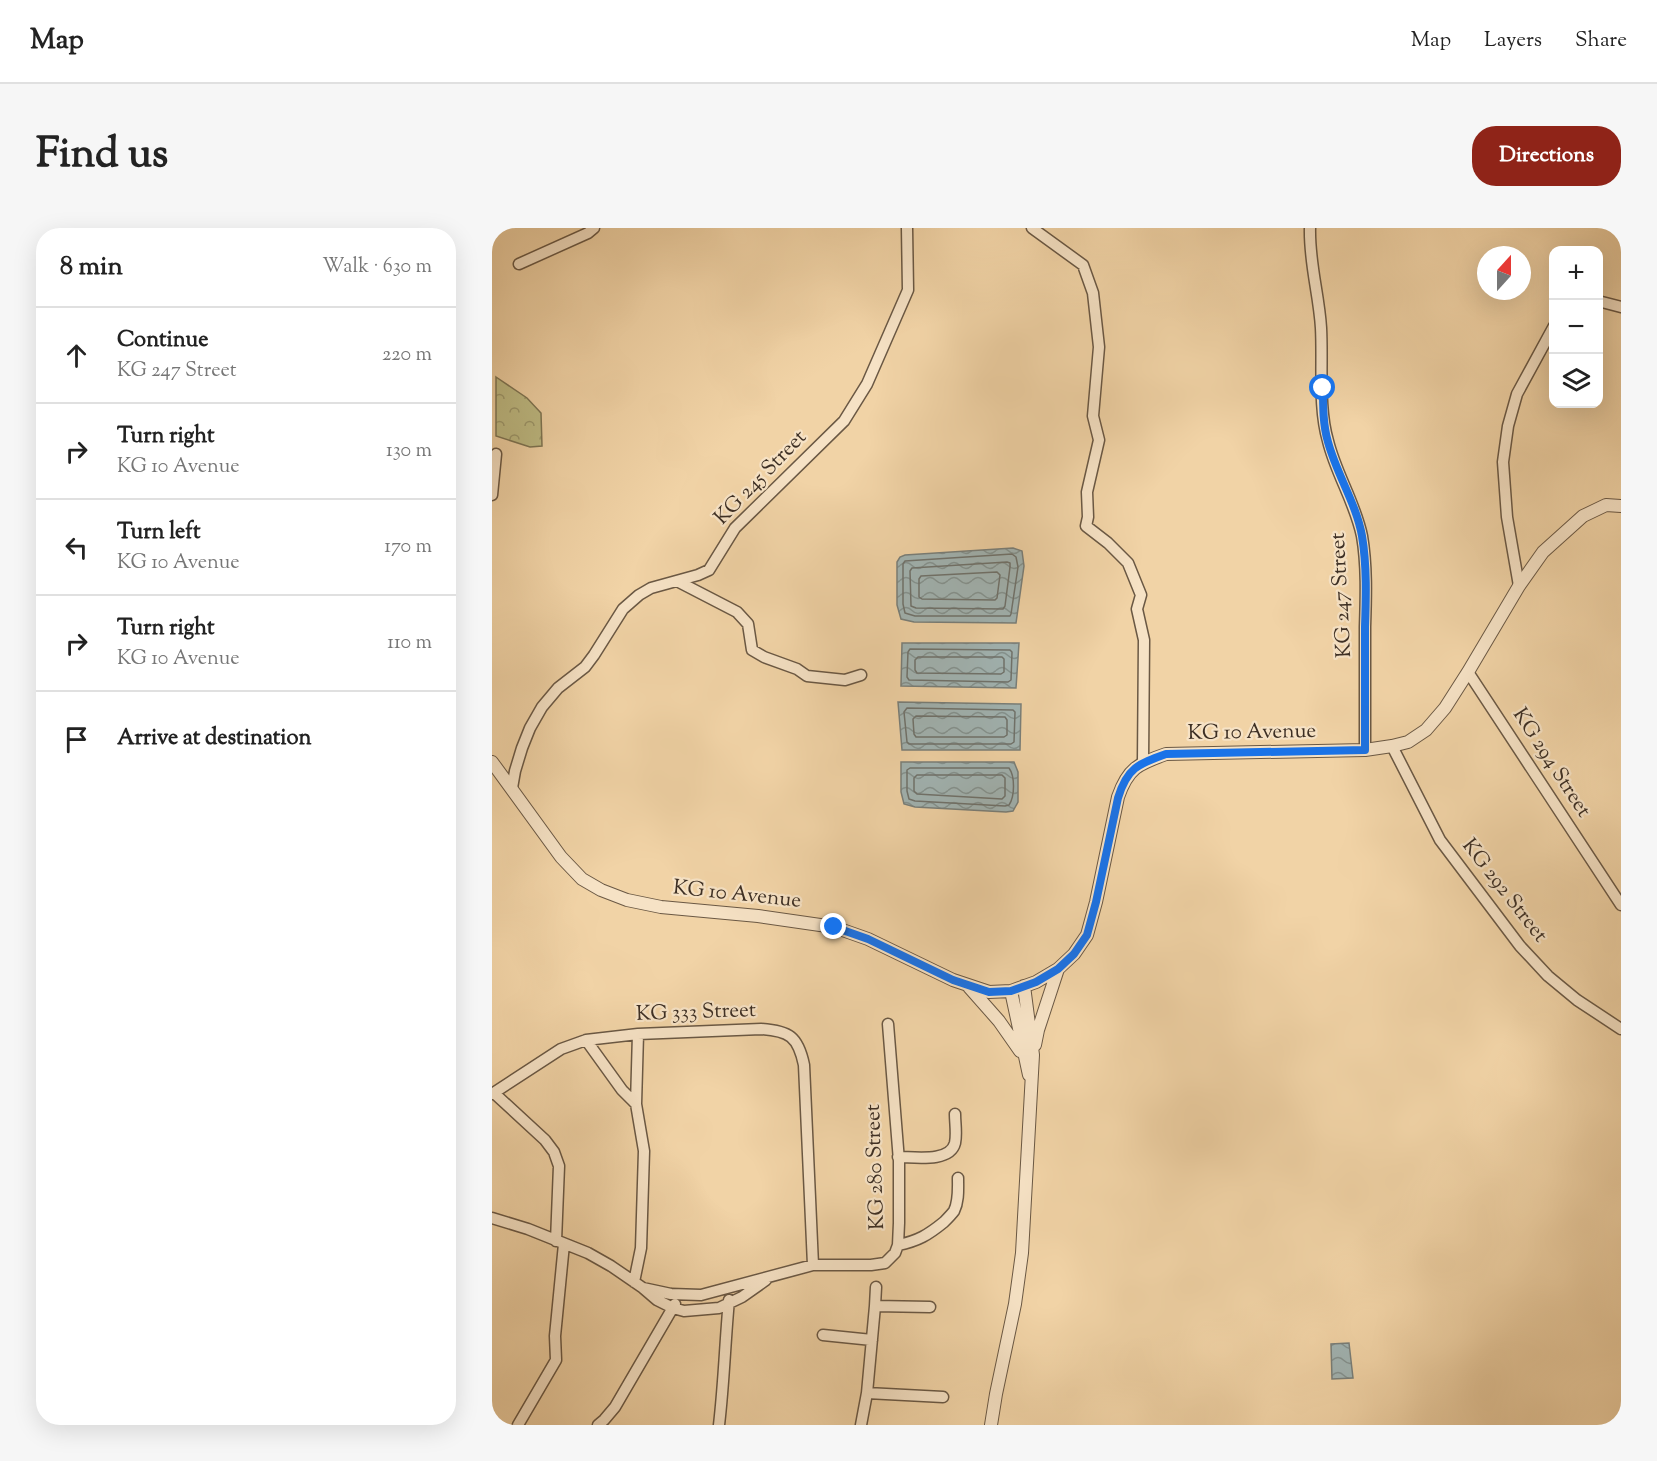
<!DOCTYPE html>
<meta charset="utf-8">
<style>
:root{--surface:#fff;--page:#f6f6f6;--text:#222;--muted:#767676;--line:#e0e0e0;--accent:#8f2418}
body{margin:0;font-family:"Sorts Mill Goudy",serif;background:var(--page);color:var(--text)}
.controls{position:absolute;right:18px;top:18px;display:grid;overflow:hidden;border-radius:12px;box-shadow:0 6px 24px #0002}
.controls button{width:54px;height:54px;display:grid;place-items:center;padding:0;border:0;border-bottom:2px solid var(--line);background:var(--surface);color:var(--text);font:30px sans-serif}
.compass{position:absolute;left:985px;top:18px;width:54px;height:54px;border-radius:50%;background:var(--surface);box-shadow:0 6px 24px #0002;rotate:21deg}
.stop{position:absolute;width:18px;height:18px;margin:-14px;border:4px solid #1a73e8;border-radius:50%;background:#fff}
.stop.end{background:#1a73e8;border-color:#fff;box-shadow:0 2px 6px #0008}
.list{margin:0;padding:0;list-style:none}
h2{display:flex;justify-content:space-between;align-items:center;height:78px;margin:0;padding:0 24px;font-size:26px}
h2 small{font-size:20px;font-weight:400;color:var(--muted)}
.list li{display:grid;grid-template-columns:39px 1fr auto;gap:18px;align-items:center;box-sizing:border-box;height:96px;padding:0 24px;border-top:2px solid var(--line)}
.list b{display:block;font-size:22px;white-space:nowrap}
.list p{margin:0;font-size:20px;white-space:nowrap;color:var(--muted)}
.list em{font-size:20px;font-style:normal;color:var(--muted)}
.icon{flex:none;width:33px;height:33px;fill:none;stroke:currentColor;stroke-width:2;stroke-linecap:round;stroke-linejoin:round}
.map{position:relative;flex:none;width:1129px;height:1197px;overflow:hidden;border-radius:24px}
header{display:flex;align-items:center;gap:36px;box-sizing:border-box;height:84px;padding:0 30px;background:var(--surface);border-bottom:2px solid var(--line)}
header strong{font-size:28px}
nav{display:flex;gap:33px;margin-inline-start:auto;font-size:21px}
.intro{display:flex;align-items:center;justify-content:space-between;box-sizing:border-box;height:144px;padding:0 36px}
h1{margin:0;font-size:42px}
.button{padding:15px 27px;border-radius:24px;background:var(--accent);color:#fff;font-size:21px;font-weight:700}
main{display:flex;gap:36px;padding:0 36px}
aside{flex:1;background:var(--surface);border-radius:24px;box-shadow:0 6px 24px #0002}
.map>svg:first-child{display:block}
.forest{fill:url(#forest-crowns);stroke:#7e7554;stroke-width:1.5}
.water{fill:url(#water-waves);stroke:#797f7a;stroke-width:1.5}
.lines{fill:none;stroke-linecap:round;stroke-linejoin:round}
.shore{stroke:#6f726c;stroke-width:1.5}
.minor-casing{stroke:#6a5844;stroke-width:13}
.tertiary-casing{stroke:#6a5844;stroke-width:14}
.minor{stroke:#f6e2c5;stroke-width:10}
.tertiary{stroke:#f6e2c5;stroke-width:12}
.route{stroke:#1a73e8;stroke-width:8}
.labels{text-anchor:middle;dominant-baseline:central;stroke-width:4.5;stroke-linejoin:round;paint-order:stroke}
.street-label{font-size:21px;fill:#3d2f24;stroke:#f6e2c5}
</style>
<header>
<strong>Map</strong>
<nav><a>Map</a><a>Layers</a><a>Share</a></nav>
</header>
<div class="intro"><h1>Find us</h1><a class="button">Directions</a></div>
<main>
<aside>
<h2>8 min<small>Walk · 630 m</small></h2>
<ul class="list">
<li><svg class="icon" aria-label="ahead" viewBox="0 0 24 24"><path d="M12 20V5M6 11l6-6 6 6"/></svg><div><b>Continue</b><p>KG 247 Street</p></div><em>220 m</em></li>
<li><svg class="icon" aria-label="right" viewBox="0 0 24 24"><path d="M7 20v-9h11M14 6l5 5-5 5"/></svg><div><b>Turn right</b><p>KG 10 Avenue</p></div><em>130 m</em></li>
<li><svg class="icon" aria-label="left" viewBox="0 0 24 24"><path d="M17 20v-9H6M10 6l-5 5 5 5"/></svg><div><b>Turn left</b><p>KG 10 Avenue</p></div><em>170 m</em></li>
<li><svg class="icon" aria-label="right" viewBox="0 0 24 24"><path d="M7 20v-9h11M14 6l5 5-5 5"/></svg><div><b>Turn right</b><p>KG 10 Avenue</p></div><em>110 m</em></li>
<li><svg class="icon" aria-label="arrive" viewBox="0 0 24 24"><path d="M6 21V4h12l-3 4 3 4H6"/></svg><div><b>Arrive at destination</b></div></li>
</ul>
</aside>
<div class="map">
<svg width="1129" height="1197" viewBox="0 0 1129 1197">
<defs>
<pattern id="forest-crowns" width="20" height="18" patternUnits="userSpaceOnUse" patternTransform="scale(1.5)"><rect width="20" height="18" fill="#bebb84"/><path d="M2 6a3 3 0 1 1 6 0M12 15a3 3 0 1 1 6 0" fill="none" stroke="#9c986c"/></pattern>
<pattern id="water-waves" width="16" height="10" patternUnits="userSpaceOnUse" patternTransform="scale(1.5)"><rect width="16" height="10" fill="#a1b4b3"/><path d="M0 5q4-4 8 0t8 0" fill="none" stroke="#849391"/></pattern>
</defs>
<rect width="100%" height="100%" fill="#f1d3a6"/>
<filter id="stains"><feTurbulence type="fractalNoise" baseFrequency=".00333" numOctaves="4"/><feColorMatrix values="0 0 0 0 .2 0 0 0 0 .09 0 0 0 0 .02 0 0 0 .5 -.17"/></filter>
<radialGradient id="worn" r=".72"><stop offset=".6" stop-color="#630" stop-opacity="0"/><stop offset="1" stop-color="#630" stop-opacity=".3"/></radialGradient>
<!-- forest -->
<path class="forest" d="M 4,149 L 35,170 L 49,185 L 50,218 L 38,219 L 4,208 Z"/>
<!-- water -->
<path class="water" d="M 521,320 L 530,323 L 532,338 L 524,395 L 422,394 L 409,391 L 405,377 L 405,334 L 408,329 L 413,327 Z
M 410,415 L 527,415 L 524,460 L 409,458 Z
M 406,474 L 529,476 L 528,522 L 410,522 Z
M 409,534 L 522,534 L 526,544 L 526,574 L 521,583 L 514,584 L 423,579 L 412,576 L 409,564 Z
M 857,1115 L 861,1150 L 840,1151 L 839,1116 Z"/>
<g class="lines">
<!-- shore -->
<path class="shore" d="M 520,326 L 524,329 L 526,339 L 519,386 L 518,388 L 423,388 L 413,385 L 411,376 L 411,336 L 413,333 Z
M 515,334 L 518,335 L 518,339 L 513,378 L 511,381 L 424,380 L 419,378 L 418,343 L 420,340 Z
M 505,344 L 508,347 L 505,370 L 503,372 L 430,371 L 427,369 L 427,351 L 429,348 Z
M 418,421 L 518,422 L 520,424 L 519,452 L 516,454 L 417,452 L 415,449 L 416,424 Z
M 426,429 L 510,429 L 512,431 L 512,444 L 509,446 L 425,445 L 423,442 L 423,432 Z
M 415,480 L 521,482 L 523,484 L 522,514 L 519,516 L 417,516 L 415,514 L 412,484 Z
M 424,488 L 513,489 L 515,492 L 515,507 L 512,509 L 424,509 L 422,506 L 421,491 Z
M 418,540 L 517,540 C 523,548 523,568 517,577 L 513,578 L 423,573 L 417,571 L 415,563 L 415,542 Z
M 425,547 L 510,547 L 513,550 L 513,568 L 510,571 L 425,566 L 422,563 L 422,550 Z"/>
<!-- minor casing -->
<g class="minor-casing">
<path id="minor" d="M 540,0 L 591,37 L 601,65 L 607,119 L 601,188 L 607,212 L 595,264 L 596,289 L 594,298 L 616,315 L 636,335 L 649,367 L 645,381 L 652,412 L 651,534
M 818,0 C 817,35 827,66 829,100 C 831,136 826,179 836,213 C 844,246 863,274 870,308 C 875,337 874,369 873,399 C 873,440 873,481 873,522
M 27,36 L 96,5 L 102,0
M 1106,73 L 1129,79
M 0,267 L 4,226
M 185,353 L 245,384 L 256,396 L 260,422 L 272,429 L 305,441 L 315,448 L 353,452 L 369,447
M 1027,358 L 1015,289 L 1011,234 L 1016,198 L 1025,166 L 1062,98
M 976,444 L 1129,677
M 900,518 L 948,612 L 1028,718 L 1056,748 L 1085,772 L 1129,801
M 20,560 L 23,543 L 30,520 L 38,500 L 50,479 L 66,460 L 93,439 L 102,427 L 131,381 L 147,367 L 159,360 L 206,347 L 217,342 L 243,300 L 352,193 L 375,156 L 416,62 L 415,0
M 94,812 L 130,862 L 144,876
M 2,865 L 53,912 L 62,924 L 67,938 L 64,1013
M 0,866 L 69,821 L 94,812 L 146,806 L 269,801 C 297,803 306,808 312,837 L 321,1037
M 406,929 C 422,929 458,935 463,915 C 465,906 463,895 463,886
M 0,990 L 36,1001 L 96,1025 L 119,1038 L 151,1060 L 165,1072 L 181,1080 L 192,1083 L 227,1080 L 250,1069 L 274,1052
M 406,1017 C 426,1013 436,1007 452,994 C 455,991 459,987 462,983 C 467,973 466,961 466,950
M 142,1054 L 149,1020 L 152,923 L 144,876 L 146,806
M 151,1060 L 179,1066 L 209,1067 L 321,1037 L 379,1037 L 393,1035 L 403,1025 L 406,1017 L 407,995 L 407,933 L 396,796
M 383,1078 L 384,1059
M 331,1107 L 380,1112
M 375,1165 L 451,1169
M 26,1197 L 64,1132 L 63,1108 L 72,1016
M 106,1197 L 112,1192 L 123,1179 L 183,1076
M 227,1197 C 232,1155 233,1114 237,1072
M 369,1197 L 375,1165 L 383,1078 L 438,1079"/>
</g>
<!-- tertiary casing -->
<g class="tertiary-casing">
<path id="tertiary" d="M 0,534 L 69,629 L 90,651 L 109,662 L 135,672 L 169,679 L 266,688 L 342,699 L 376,711 L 461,752 L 497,764 L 519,763 L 544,754 L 566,741 L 582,726 L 595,707 L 604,674 L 626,569 C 636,540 646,536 674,526 L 873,522 L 900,518 L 916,514 L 934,502 L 953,480 L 976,444 L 1027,358 L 1051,324 L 1091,288 L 1114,277 L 1129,278
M 477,759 L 507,793 L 528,823
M 519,763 L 537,847
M 543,817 L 546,802 L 566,741
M 499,1197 L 504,1166 L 523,1076 L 530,1025 L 541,827 L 532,758"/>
</g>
<!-- minor -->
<use href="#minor" class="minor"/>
<!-- tertiary -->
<use href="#tertiary" class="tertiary"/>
</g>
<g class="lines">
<!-- route -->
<path class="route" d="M 342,699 L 376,711 L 461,752 L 497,764 L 519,763 L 544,754 L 566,741 L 582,726 L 595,707 L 604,674 L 626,570 C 635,540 646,536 674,526 L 873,522 C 873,481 873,440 873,399 C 874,370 875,338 870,308 C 864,275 845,247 836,214 C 831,197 831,179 831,160"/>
</g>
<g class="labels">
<!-- street labels -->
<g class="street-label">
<text transform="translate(269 250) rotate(-46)">KG 245 Street</text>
<text transform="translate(850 367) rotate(-93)">KG 247 Street</text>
<text transform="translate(760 505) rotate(-1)">KG 10 Avenue</text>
<text transform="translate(1059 535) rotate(57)">KG 294 Street</text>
<text transform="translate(1012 663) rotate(52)">KG 292 Street</text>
<text transform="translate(245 667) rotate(6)">KG 10 Avenue</text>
<text transform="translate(204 785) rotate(-2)">KG 333 Street</text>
<text transform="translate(384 939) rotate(-92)">KG 280 Street</text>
</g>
</g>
<rect width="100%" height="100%" filter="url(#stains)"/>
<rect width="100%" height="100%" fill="url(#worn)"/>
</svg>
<div class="controls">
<button>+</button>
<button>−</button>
<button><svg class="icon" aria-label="layers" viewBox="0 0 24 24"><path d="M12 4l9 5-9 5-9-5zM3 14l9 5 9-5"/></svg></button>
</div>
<svg class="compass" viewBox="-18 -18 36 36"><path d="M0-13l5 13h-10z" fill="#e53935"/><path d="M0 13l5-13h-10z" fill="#767676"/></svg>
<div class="stop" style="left:831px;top:160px"></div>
<div class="stop end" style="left:342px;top:699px"></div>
</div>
</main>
